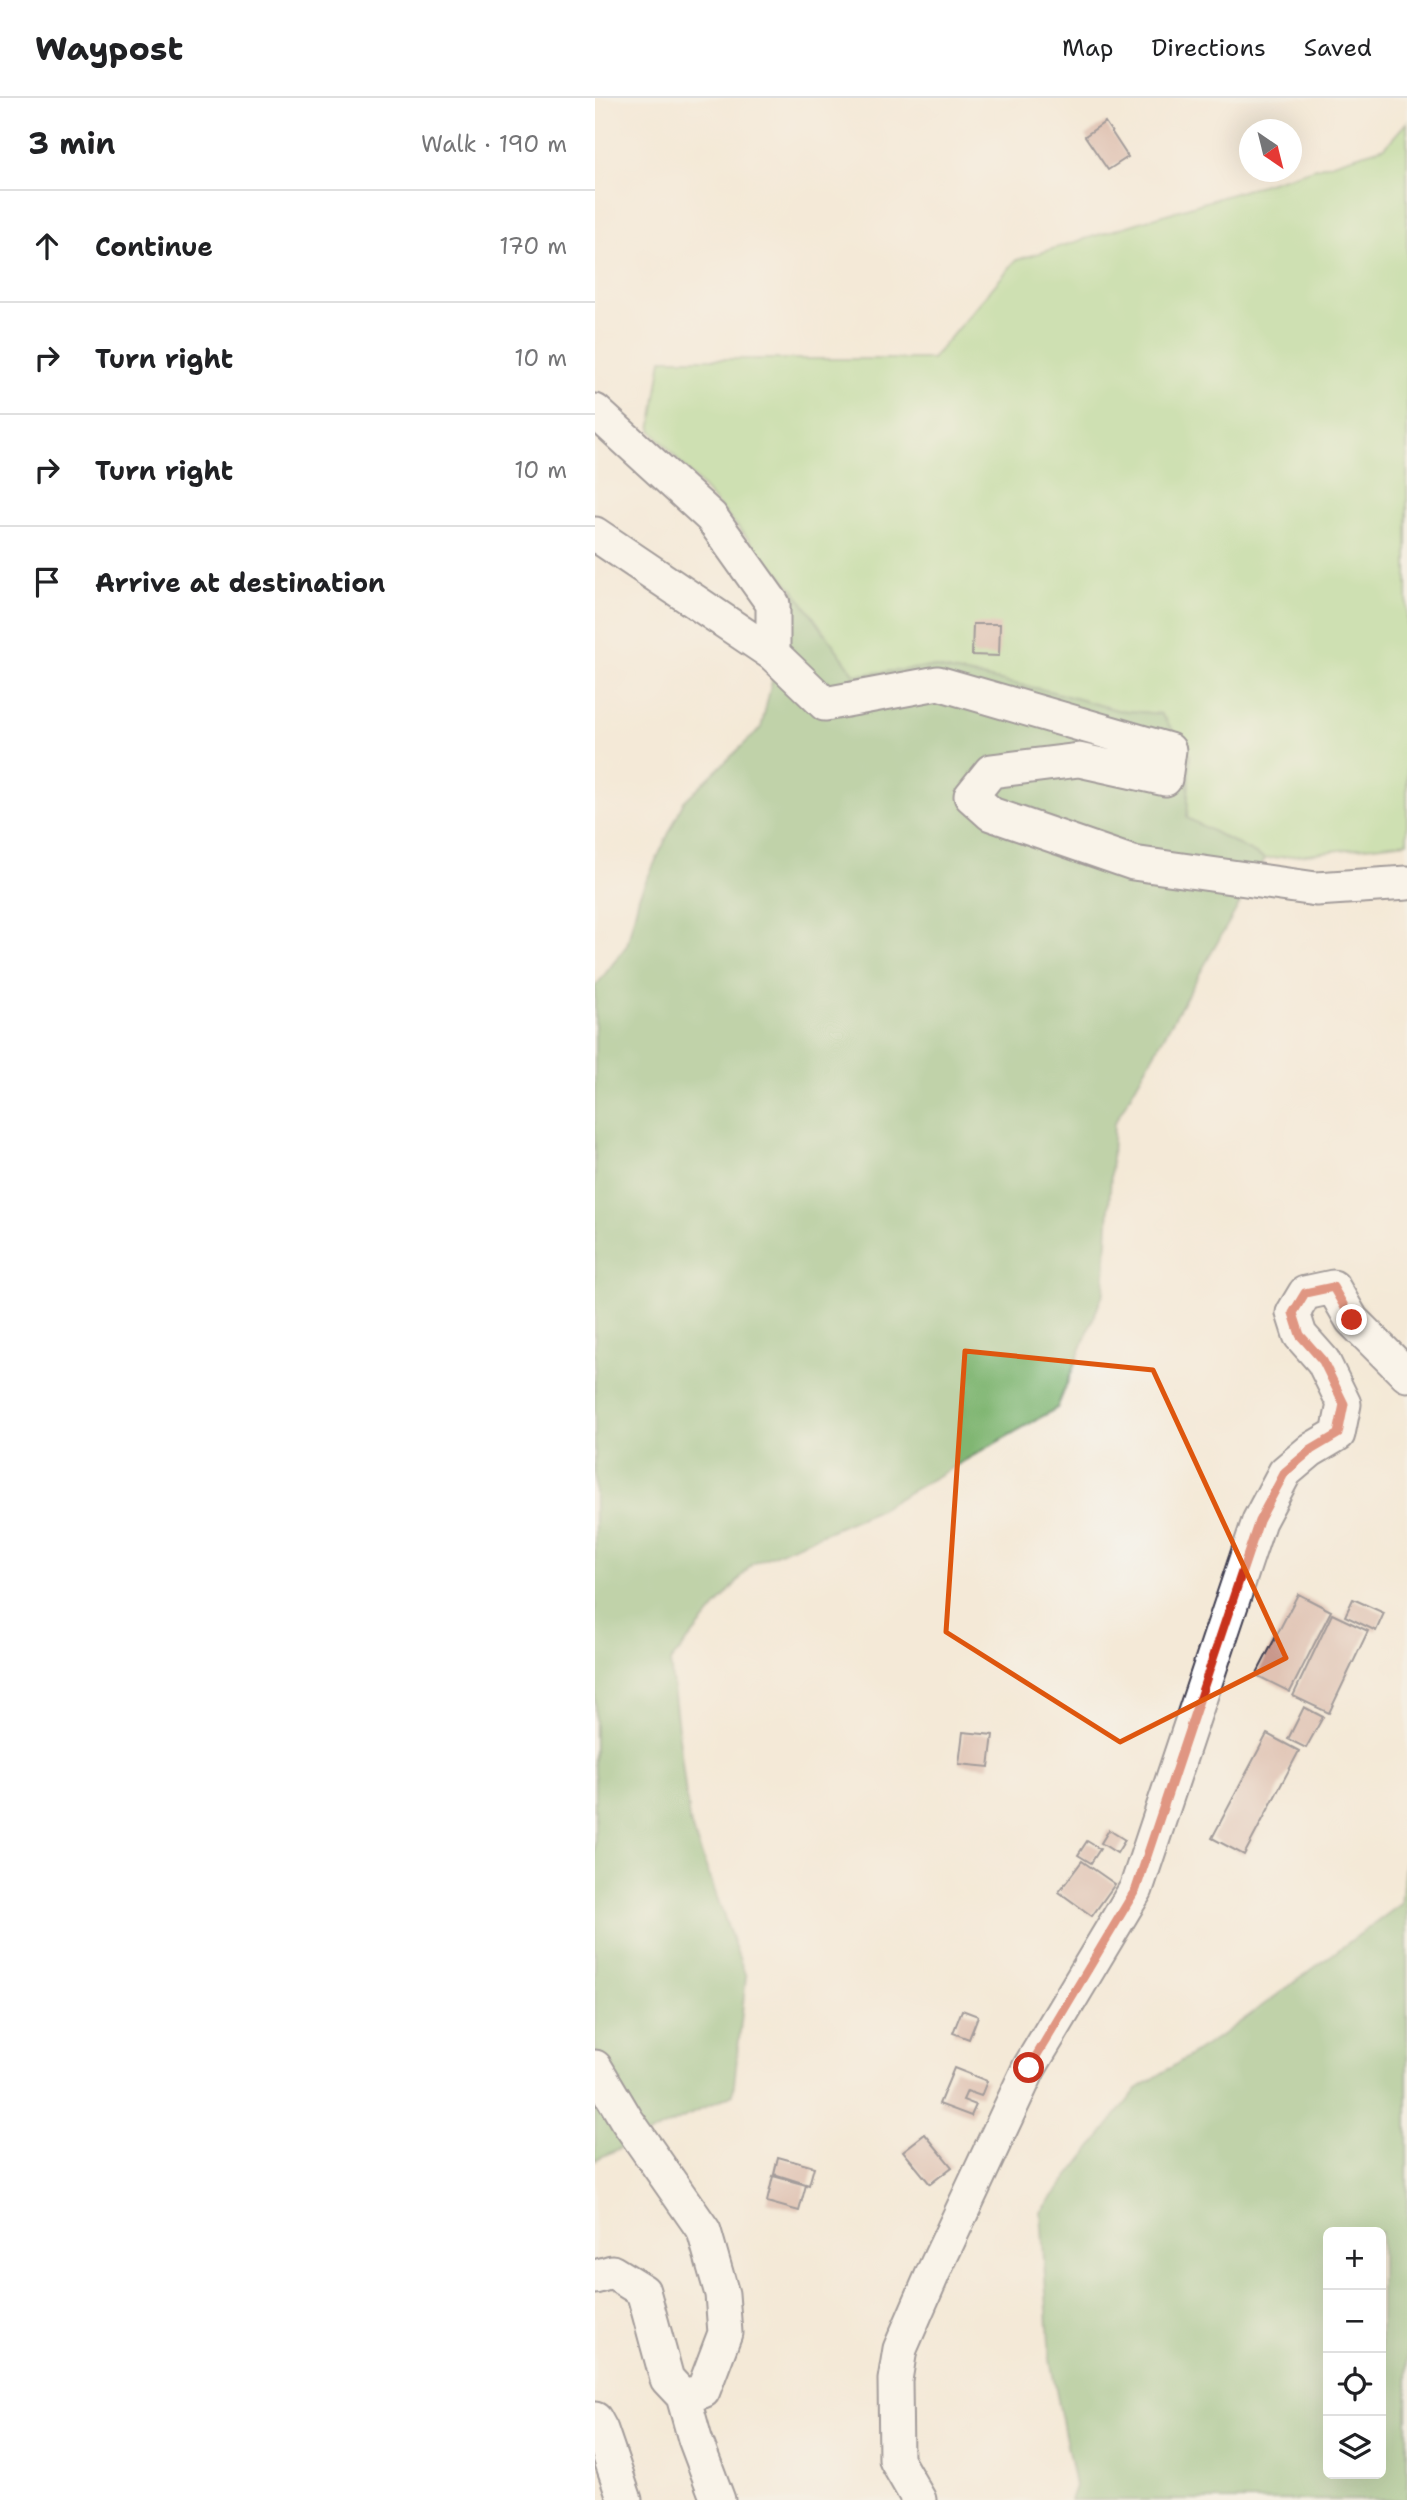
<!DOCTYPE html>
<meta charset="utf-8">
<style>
:root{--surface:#fff;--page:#f2f2f2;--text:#202124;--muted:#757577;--line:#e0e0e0}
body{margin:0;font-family:"Shantell Sans",sans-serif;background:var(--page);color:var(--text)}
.controls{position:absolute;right:21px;bottom:21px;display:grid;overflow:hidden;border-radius:10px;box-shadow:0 7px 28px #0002}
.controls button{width:63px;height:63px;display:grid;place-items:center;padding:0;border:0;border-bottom:2px solid var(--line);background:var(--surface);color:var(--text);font:35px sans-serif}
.compass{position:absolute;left:644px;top:21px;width:63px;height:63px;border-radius:50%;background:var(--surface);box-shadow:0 7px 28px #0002;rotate:145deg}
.stop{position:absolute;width:21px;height:21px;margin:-16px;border:5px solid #c8321e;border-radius:50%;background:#fff}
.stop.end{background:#c8321e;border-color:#fff;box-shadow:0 2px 7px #0008}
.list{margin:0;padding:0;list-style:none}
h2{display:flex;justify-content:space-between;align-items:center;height:91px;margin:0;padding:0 28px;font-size:30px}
h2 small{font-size:23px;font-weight:400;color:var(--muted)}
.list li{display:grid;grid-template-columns:46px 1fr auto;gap:21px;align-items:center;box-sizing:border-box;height:112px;padding:0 28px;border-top:2px solid var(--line)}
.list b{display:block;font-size:26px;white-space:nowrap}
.list em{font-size:23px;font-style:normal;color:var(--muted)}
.icon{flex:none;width:38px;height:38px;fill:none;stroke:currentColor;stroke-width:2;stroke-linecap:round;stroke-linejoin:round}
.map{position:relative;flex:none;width:812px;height:2402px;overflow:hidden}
header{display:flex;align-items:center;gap:42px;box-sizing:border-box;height:98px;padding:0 35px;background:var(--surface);border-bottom:2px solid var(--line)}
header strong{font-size:33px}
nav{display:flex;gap:38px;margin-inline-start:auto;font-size:24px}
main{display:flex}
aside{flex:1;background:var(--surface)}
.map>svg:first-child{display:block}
.green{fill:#a1d585;stroke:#627c60;stroke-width:2}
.forest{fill:#80b672;stroke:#516c56;stroke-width:2;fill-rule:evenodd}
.building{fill:#c9988c}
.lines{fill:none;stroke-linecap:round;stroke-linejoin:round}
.minor-casing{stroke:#424052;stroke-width:37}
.minor{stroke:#fff;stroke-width:33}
.route{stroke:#c8321e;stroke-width:9}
.marked{fill:none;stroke:#de560e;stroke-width:5;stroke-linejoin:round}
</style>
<header>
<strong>Waypost</strong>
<nav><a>Map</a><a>Directions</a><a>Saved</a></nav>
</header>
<main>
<aside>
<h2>3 min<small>Walk · 190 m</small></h2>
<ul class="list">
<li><svg class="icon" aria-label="ahead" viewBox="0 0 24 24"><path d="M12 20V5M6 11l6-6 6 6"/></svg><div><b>Continue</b></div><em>170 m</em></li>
<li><svg class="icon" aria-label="right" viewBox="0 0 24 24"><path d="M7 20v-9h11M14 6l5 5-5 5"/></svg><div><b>Turn right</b></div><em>10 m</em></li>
<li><svg class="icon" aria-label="right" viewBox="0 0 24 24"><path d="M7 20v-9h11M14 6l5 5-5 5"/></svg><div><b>Turn right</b></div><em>10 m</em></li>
<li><svg class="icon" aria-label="arrive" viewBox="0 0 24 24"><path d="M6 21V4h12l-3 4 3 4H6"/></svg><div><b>Arrive at destination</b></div></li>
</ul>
</aside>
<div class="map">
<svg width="812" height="2402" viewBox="0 0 812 2402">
<rect width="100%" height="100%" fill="#f6f6f2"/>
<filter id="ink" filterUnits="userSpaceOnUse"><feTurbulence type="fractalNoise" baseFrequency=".0143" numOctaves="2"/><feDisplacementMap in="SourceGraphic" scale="14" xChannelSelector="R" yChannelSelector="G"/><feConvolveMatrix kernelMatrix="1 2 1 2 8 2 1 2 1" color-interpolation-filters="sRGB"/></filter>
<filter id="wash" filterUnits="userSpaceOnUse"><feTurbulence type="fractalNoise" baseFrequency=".00686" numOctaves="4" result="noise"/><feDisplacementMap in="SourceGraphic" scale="28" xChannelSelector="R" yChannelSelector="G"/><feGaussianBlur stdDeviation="1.57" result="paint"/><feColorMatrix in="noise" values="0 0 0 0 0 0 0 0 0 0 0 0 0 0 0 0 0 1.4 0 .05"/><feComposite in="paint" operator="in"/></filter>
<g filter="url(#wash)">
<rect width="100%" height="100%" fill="#f4e9d7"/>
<!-- green -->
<path class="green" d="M 812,24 L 812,744 L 670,761 L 592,720 L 595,657 L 566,616 L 522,612 L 454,593 L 337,569 L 260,577 L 198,491 L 56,332 L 67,261 L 337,261 L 421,162 L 790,49 Z"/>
<!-- forest -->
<path class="forest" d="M 198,491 L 260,577 L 337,569 L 454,593 L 522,612 L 566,616 L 595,657 L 592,720 L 670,761 L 519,1026 L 509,1194 L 462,1310 L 281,1413 L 157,1466 L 75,1564 L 94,1722 L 151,1879 L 138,1996 L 0,2062 L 0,889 L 32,847 L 44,798 L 89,703 L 166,630 Z
M 812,1742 L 812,2402 L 475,2402 L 480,2388 L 455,2262 L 446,2114 L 542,1991 L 630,1935 L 806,1806 ZM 733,2134 L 786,2134 L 786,2376 L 733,2376 Z"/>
<g id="blocks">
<!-- building -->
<path class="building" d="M 510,24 L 533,59 L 513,72 L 490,38 Z
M 378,526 L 405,526 L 404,558 L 377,557 Z
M 703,1496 L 736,1513 L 695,1594 L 661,1577 Z
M 758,1501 L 789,1515 L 781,1533 L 750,1518 Z
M 737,1516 L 773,1533 L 734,1615 L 698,1598 Z
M 709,1609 L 728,1619 L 711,1650 L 693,1641 Z
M 368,1634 L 398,1637 L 394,1669 L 364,1666 Z
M 672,1636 L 704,1653 L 649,1757 L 617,1740 Z
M 514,1732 L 530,1742 L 522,1755 L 506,1745 Z
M 492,1743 L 505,1751 L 496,1765 L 483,1757 Z
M 487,1763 L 520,1786 L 497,1818 L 464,1794 Z
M 367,1912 L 383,1918 L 374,1941 L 358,1935 Z
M 359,1970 L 392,1983 L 386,1998 L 372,1993 L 368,2002 L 381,2007 L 376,2018 L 344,2006 Z
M 330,2036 L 357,2069 L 335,2086 L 308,2053 Z
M 183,2059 L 219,2069 L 214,2087 L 179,2076 Z
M 178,2078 L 211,2087 L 204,2113 L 172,2104 Z"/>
</g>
</g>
<g filter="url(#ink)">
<use href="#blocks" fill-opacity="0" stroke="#424052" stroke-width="2"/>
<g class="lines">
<!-- minor casing -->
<g class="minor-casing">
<path id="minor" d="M 0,313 L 116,419 L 178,506 L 178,556 L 230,606 L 343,585 L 574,652 L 570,681 L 484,662 L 396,673 L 376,698 L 396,716 L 538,765 L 721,791 L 812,785
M 0,436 L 178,556
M 0,1969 L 31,2021 L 109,2133 L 127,2196 L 130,2235 L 108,2293 L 88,2298 L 100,2341 L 123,2402
M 0,2179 L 17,2174 L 48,2193 L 72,2281 L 88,2298
M 0,2321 L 6,2332 L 30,2402
M 324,2402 L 301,2362 L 300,2282 L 305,2251 L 338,2175 L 434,1970 L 541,1791 L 664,1423 L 690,1374 L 716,1352 L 743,1336 L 749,1306 L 728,1263 L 705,1237 L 698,1215 L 710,1195 L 738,1189 L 757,1222 L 812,1277"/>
</g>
<!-- minor -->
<use href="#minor" class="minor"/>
</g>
</g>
<g class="lines" filter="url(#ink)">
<!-- route -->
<path class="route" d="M 434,1970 L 541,1791 L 664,1423 L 690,1374 L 716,1352 L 743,1336 L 749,1306 L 728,1263 L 705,1237 L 698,1215 L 710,1195 L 738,1189 L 757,1222"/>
</g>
<!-- marked area -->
<path d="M0 0H812V2402H0ZM 370,1253 L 558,1272 L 691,1560 L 525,1644 L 351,1534 Z" fill="#f4e9d7" fill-opacity=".55" fill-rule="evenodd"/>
<path class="marked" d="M 370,1253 L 558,1272 L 691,1560 L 525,1644 L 351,1534 Z"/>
</svg>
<div class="controls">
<button>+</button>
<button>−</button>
<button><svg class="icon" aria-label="locate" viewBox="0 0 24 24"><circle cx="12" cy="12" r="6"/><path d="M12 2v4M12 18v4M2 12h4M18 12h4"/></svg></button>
<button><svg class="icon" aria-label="layers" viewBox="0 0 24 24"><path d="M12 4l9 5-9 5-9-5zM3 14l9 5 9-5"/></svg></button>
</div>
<svg class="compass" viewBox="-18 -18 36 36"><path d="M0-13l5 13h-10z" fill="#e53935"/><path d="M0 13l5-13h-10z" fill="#757577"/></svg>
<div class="stop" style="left:434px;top:1970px"></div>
<div class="stop end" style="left:757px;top:1222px"></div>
</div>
</main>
